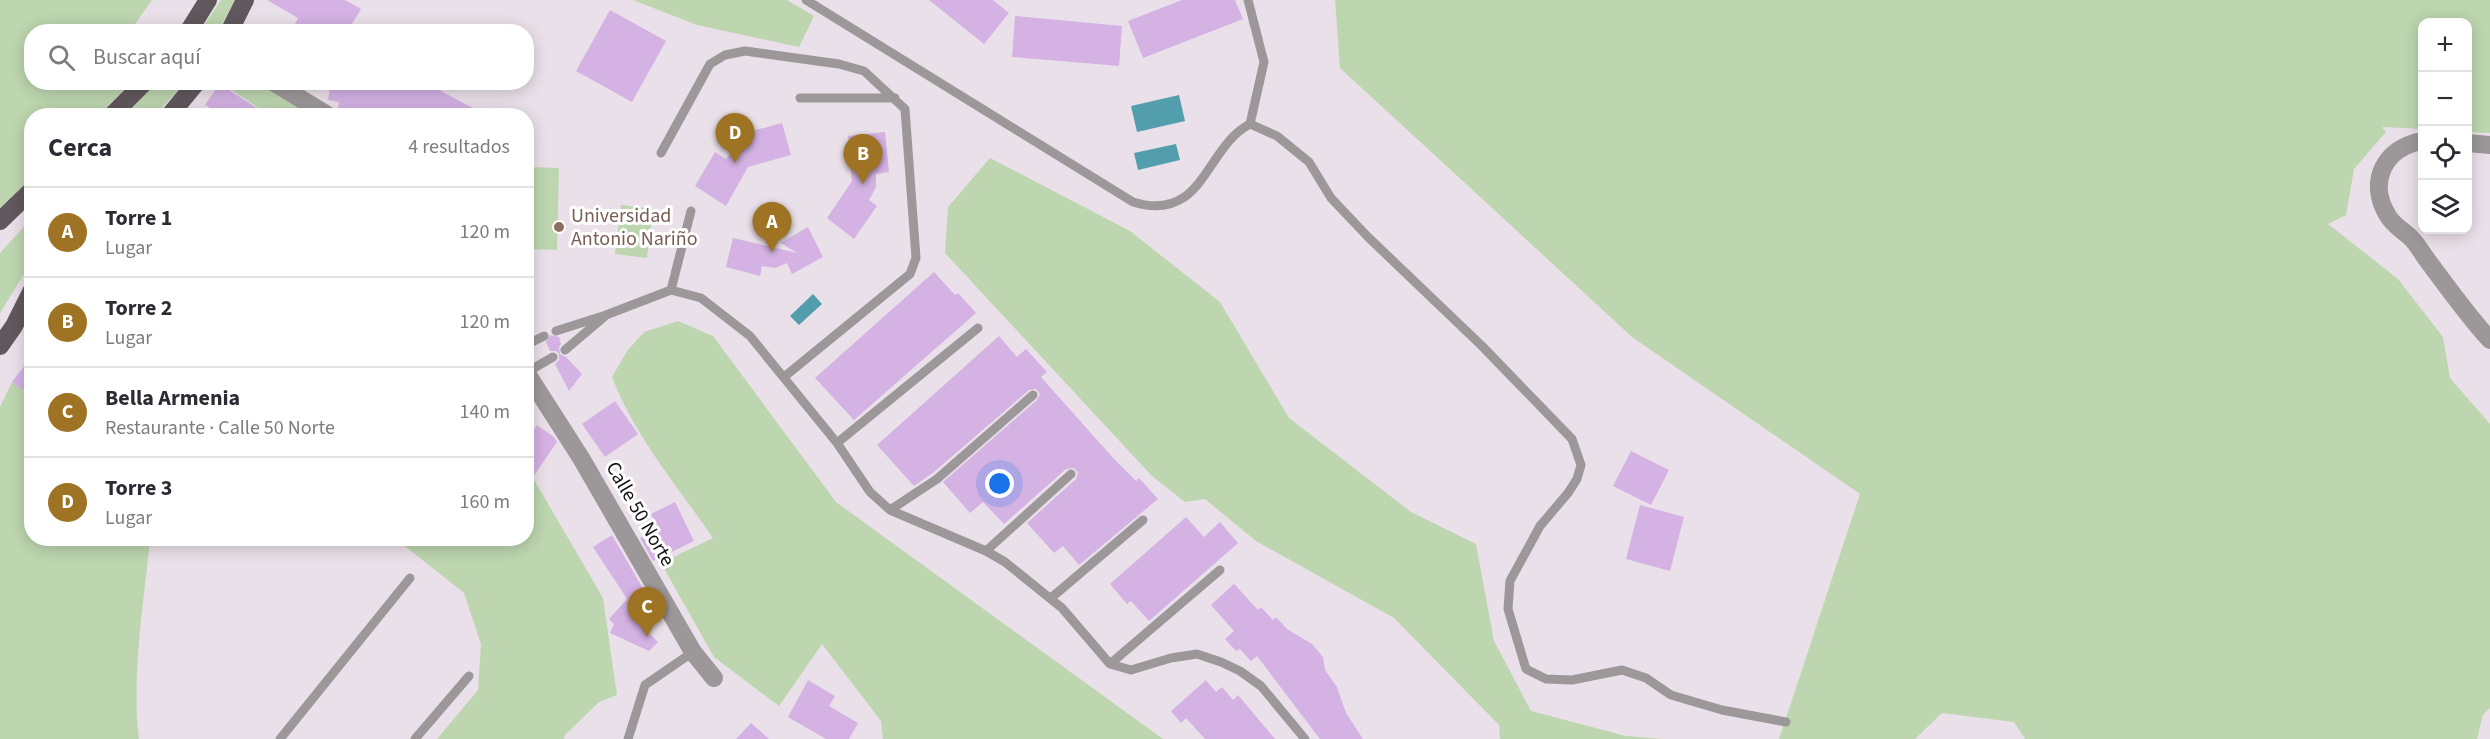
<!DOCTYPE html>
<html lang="es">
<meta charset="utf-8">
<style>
:root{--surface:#fff;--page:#f7f7f7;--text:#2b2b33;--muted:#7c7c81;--line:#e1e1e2;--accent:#9f7324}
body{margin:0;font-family:"Source Sans 3",sans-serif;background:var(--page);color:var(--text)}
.controls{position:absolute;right:18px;top:18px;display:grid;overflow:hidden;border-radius:12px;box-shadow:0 3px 15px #0003}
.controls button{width:54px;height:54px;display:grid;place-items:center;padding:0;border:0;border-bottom:2px solid var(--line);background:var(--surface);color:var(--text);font:30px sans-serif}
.you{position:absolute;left:1000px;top:484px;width:21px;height:21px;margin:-15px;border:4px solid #fff;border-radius:50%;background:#1a73e8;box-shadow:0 0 0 9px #1a73e833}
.badge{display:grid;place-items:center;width:39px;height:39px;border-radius:50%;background:var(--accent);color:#fff;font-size:20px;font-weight:700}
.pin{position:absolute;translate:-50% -50px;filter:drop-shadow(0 2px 3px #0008)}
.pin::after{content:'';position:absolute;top:32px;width:21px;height:18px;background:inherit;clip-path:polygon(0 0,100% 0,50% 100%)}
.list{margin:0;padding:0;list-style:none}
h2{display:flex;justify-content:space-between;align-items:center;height:78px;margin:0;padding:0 24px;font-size:26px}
h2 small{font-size:20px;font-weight:400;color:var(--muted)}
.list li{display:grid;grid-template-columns:39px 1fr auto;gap:18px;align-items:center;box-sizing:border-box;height:90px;padding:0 24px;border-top:2px solid var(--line)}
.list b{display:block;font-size:22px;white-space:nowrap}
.list p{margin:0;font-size:20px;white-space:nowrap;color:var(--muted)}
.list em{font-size:20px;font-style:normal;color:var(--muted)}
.icon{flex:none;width:33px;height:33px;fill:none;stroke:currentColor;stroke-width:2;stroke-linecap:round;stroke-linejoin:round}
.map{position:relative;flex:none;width:2490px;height:739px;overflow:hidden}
.search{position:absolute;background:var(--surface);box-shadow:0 3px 15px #0003;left:24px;top:24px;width:510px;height:66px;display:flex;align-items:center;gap:15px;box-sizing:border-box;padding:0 21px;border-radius:24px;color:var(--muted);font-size:22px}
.panel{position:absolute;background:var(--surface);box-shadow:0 3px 15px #0003;left:24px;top:108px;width:510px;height:438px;border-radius:24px}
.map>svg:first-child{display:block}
.green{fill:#bdd6af}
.water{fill:#529ead}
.building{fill:#d4b2e4}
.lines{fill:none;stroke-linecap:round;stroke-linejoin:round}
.lane{stroke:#9c9799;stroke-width:9}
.street{stroke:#9c9799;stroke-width:18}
.primary{stroke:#60585d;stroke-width:18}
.education-dot{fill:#8d6e63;stroke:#fff;stroke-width:2}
.labels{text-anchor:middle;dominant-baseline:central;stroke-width:6;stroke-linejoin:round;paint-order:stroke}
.education-label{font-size:20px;fill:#785e54;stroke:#fff;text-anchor:start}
.street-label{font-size:20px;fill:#151215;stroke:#fff}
</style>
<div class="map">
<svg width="2490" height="739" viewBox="0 0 2490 739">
<rect width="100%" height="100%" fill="#eae0e9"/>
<!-- green -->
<path class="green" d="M 0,0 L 152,0 L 130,31 L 32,32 L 32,82 L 131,83 L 98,115 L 32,116 L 31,181 L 0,212 Z
M 221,0 L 235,0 L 218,31 L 200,31 Z
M 633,0 L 787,0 L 814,16 L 799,47 L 697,25 Z
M 1335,0 L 2490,0 L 2490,133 L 2468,132 L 2468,22 L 2422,22 L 2422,129 L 2382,127 L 2386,132 L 2354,169 L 2346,215 L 2328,224 L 2398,279 L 2443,337 L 2450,378 L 2490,424 L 2490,708 L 2483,715 L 2477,739 L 2025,739 L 2014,722 L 1942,713 L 1915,739 L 1779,739 L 1860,494 L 1632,337 L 1340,68 Z
M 220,82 L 256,83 L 271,88 L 314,115 L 269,115 Z
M 156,83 L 185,83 L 155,115 L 124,116 Z
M 990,158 L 1130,231 L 1220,302 L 1289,418 L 1411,512 L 1476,544 L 1494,641 L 1531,711 L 1626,736 L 1663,739 L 1500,739 L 1499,725 L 1394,618 L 1256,541 L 1205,499 L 1185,502 L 1152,476 L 945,253 L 948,207 Z
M 527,167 L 559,168 L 557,250 L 527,249 Z
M 621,205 L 653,209 L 647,258 L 615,254 Z
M 31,219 L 31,263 L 0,313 L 0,253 Z
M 678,321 L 713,336 L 836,502 L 1163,739 L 883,739 L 881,721 L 822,644 L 779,706 L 714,657 L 661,563 L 713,538 C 678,487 634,435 612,377 L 627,351 L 644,332 Z
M 12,382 L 31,397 L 32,538 L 150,539 C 144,603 131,675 139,739 L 0,739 L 0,407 Z
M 527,473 L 533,478 L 603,598 L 617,695 L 599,702 L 565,735 L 564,739 L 437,739 L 478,690 L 481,644 L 464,593 L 396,539 L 526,538 Z"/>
<!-- water -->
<path class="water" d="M 1179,95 L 1185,121 L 1137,132 L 1131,106 Z
M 1176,144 L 1180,160 L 1138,170 L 1134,153 Z
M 813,294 L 822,304 L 799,325 L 790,316 Z"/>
<!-- building -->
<path class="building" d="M 267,0 L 345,0 L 361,9 L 347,32 L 291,32 L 298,18 Z
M 929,0 L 993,0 L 1009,13 L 984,44 Z
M 1182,0 L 1235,0 L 1243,19 L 1143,58 L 1128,21 Z
M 610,10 L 666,41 L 632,102 L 576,71 Z
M 1015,16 L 1122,26 L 1119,66 L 1012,57 Z
M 331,82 L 424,82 L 488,116 L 352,116 L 353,111 L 338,108 L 339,102 L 328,100 Z
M 220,83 L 226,88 L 269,116 L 207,116 L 212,109 L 205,105 Z
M 782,123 L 791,155 L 748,167 L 726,206 L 695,186 L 715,152 L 726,159 L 735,148 L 749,143 L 745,133 Z
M 885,132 L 889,172 L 876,174 L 876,187 L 869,200 L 877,206 L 854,239 L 827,218 L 852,181 L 848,136 Z
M 808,227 L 823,257 L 792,274 L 787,263 L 775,268 L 762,266 L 760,276 L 726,267 L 733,238 L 797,253 L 781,243 Z
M 934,272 L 955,295 L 958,293 L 976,313 L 854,420 L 815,378 Z
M 550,335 L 559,337 L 561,344 L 559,348 L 560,354 L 566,357 L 582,374 L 569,391 L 555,364 L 559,360 L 559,354 L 556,351 L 550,351 L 546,342 Z
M 999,336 L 1017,357 L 1026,349 L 1047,372 L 1041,377 L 1114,459 L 1136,481 L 1139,478 L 1158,499 L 1079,565 L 1063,546 L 1054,553 L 1027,523 L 1076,479 L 1078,473 L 1074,468 L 1066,469 L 1004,524 L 983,502 L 970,513 L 943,482 L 1037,400 L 1040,394 L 1036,389 L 1029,390 L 934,472 L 914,486 L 877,445 Z
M 32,356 L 32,397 L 12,382 Z
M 615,401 L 638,434 L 605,457 L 582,424 Z
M 537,425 L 554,437 L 557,442 L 526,487 L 526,441 Z
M 1631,451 L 1669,470 L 1651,505 L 1613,486 Z
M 675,502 L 694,541 L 653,561 L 640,538 L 659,530 L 651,514 Z
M 1640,505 L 1684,517 L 1670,571 L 1626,559 Z
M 1186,517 L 1204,537 L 1220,522 L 1238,543 L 1149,621 L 1131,601 L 1127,604 L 1110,584 Z
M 612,535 L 657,613 L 643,627 L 658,642 L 649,651 L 610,633 L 614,624 L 609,619 L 627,599 L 593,547 Z
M 1234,584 L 1258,610 L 1261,607 L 1273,620 L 1276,617 L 1287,629 L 1312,644 L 1323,657 L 1325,670 L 1337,687 L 1346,713 L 1363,739 L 1320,739 L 1257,656 L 1251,661 L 1240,649 L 1236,651 L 1225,639 L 1234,631 L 1211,605 Z
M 808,680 L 835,696 L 829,706 L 858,723 L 849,739 L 826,739 L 788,717 Z
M 1206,680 L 1216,692 L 1222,687 L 1233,700 L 1238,695 L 1275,739 L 1205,739 L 1186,718 L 1181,723 L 1171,711 Z
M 751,723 L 769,739 L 736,739 Z"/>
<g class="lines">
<!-- lane -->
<path class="lane" d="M 806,0 L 1133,202 C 1204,224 1205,147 1250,124
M 1248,0 L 1264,62 L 1250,124
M 800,98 L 895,98
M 1250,124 L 1277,136 L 1309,162 L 1331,198 L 1368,237 L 1482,346 L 1572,439 L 1581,465 L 1577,479 L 1568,493 L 1540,526 L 1510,581 L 1508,609 L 1526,669 L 1546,679 L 1572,680 L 1622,670 L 1646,678 L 1671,695 L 1722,710 L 1786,722
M 661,153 L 710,64 L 725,55 L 745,51 L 839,64 L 864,71 L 905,109 L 916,258 L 910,274 L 784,377
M 671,290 L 691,211
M 556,331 L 606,315 L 671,290 L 701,298 L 750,336 L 837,443 L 870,492 L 890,510 L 986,551 L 1005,562 L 1062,608 L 1110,664 L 1131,670 L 1171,658 L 1197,654 L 1221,662 L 1240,671 L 1261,686 L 1305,739
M 526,345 L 544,336
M 565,350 L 604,317
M 527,372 L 553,357
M 837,443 L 978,328
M 890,510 L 937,479 L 1033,395
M 986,551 L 1071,474
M 1051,598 L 1143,520
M 1110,664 L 1220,570
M 280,739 L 410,578
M 415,739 L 469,676
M 628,739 L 645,685 L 693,652"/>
<!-- street -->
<path class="street" d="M 273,82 L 329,116
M 2422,141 C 2384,148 2367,182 2388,216 C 2393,225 2404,231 2411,238 C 2417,244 2421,251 2425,257 C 2446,285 2466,314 2490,340
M 2468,143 L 2490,145
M 526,372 L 581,458 L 693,652 L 714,678"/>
<!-- primary -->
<path class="primary" d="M 188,32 L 208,0
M 229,32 L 245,0
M 111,116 L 145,82
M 169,116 L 197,82
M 0,221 L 32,190
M 0,346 L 14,326 L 32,290"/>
</g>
<!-- markers -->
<circle class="education-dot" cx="559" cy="227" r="6"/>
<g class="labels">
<!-- education labels -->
<g class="education-label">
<text x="571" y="216">Universidad<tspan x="571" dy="23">Antonio Nariño</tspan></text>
</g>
<!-- street labels -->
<g class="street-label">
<text transform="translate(640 514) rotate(60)">Calle 50 Norte</text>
</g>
</g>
</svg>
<div class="controls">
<button>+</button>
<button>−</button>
<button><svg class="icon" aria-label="locate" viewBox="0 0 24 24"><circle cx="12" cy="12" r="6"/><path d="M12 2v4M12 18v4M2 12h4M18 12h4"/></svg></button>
<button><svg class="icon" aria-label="layers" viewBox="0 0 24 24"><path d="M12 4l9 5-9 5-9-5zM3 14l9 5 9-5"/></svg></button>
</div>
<div class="you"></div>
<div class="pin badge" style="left:772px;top:252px">A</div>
<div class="pin badge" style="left:863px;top:184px">B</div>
<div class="pin badge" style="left:647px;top:637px">C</div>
<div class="pin badge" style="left:735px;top:163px">D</div>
<div class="search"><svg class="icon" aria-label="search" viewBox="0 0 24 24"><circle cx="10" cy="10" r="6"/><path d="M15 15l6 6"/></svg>Buscar aquí</div>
<section class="panel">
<h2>Cerca<small>4 resultados</small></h2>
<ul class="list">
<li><span class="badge">A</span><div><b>Torre 1</b><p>Lugar</p></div><em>120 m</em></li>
<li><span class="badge">B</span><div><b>Torre 2</b><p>Lugar</p></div><em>120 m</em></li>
<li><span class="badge">C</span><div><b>Bella Armenia</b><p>Restaurante · Calle 50 Norte</p></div><em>140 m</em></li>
<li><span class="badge">D</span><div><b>Torre 3</b><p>Lugar</p></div><em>160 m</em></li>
</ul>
</section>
</div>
